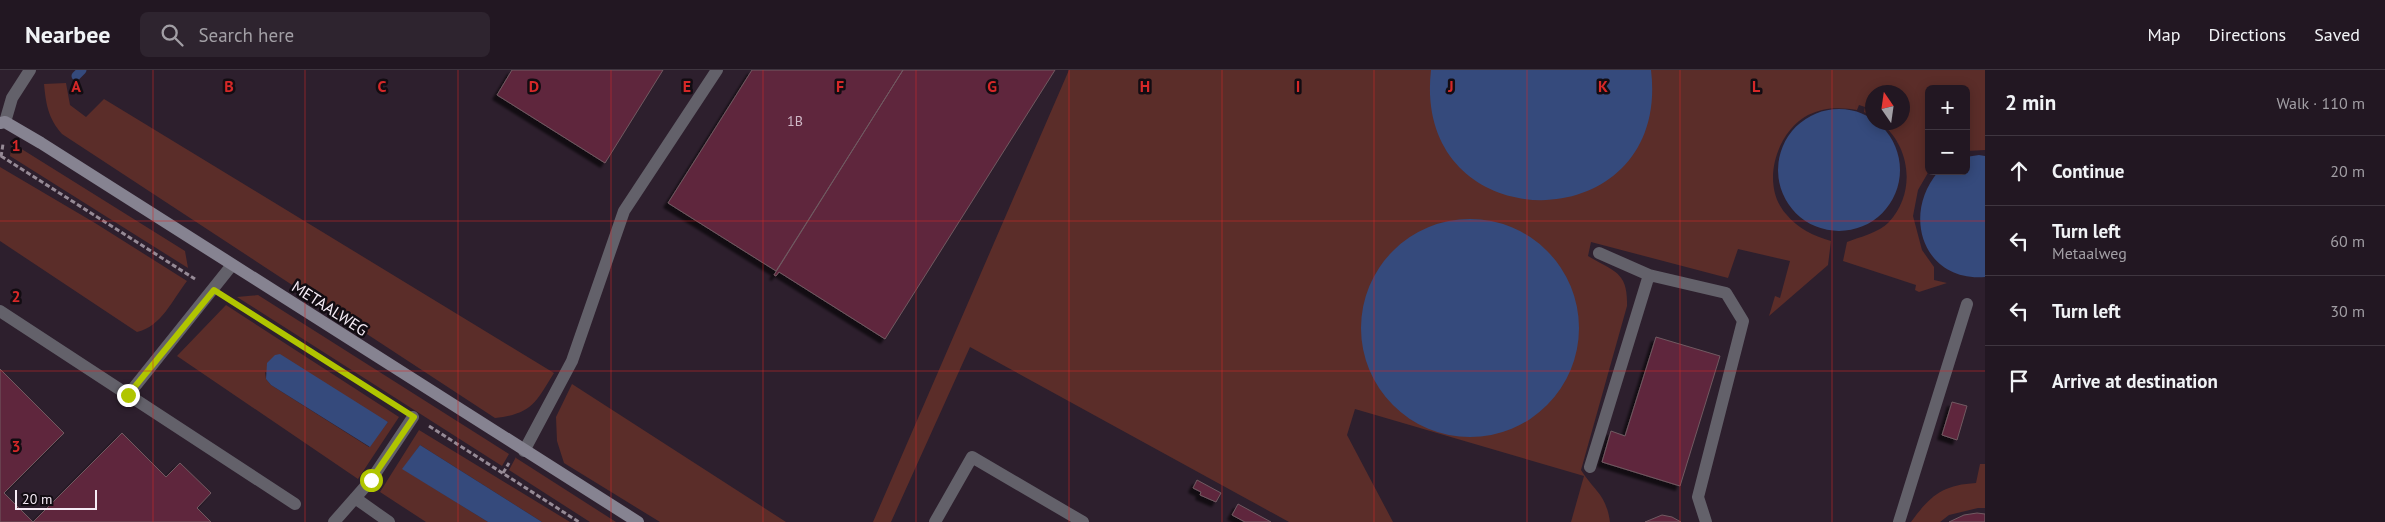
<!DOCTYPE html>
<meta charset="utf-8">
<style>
:root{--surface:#221722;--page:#2e242f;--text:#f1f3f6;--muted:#a29fa5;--line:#3f3640}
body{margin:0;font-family:"PT Sans",sans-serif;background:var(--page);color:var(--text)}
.controls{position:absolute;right:15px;top:15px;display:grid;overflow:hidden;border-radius:8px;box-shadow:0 2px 12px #0003}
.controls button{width:45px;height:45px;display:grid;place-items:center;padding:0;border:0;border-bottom:1px solid var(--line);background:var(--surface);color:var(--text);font:25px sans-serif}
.compass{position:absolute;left:1865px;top:15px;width:45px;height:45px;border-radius:50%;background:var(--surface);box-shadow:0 2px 12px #0003;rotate:347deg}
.scale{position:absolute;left:15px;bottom:12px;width:82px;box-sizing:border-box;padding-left:5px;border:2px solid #f6ecf6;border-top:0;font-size:14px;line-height:18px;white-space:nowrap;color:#f6ecf6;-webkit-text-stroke:4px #120c12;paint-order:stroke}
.stop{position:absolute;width:15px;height:15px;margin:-11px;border:4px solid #b0c500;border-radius:50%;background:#fff}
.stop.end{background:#b0c500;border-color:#fff;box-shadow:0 1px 5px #0008}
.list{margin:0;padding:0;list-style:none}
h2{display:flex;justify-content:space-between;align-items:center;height:65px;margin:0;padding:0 20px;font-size:21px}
h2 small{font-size:16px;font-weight:400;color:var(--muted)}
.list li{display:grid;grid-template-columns:32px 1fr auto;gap:15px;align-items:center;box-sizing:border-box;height:70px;padding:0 20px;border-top:1px solid var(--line)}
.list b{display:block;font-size:19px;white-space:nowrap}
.list p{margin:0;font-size:16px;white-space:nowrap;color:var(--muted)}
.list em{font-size:16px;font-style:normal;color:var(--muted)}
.icon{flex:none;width:28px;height:28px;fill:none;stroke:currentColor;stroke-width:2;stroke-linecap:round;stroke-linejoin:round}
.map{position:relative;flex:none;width:1985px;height:452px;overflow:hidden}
header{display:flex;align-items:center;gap:30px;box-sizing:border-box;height:70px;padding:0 25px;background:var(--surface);border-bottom:1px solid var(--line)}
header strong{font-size:24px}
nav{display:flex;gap:28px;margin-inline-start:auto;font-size:18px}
.search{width:350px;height:45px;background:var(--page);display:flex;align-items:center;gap:12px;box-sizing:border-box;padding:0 18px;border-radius:8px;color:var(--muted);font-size:19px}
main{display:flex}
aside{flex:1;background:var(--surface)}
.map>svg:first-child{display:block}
.green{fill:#5b2d29;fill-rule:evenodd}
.water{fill:#354a7c}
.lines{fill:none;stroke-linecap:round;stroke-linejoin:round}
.stream{stroke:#354a7c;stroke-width:9}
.building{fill:#5f253e;stroke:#715a61;filter:url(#shadow)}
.path{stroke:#968a96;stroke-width:3;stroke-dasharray:5 2.5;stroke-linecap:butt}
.lane{stroke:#63616a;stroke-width:12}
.street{stroke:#63616a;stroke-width:12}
.secondary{stroke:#868391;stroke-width:12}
.route{stroke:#b0c500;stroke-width:6}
.grid{fill:none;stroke:#d62828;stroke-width:1;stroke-opacity:0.55}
.labels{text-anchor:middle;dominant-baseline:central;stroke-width:5;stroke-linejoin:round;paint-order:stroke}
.number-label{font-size:14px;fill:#d0bac8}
.street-label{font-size:16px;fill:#f6ecf6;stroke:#120c12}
.grid-label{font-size:16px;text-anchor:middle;font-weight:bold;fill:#d62828;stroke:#120c12;stroke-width:5;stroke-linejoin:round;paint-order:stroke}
</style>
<header>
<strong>Nearbee</strong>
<div class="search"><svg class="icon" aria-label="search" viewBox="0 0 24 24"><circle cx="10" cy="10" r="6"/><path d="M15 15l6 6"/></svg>Search here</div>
<nav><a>Map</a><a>Directions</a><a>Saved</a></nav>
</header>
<main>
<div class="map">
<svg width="1985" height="452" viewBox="0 0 1985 452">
<defs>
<filter id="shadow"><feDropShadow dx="-4.5" dy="4.5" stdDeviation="1" flood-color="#0009"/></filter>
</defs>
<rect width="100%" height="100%" fill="#2d1f2d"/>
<!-- green -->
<path class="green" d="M 1069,0 L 1985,0 L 1985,80 L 1966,81 L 1966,19 L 1929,19 L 1929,101 L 1918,120 L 1913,146 L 1922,180 L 1934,197 L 1934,210 L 1947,213 L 1919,222 L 1915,220 L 1916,215 L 1843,191 L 1847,172 C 1859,167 1879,163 1889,152 C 1916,123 1911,77 1881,53 L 1902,52 L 1902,22 L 1872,22 L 1872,47 L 1864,42 L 1865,37 L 1859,35 L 1857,40 C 1841,37 1824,37 1808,45 C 1776,62 1760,115 1786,144 C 1798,159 1814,166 1831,171 L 1828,195 L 1769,246 L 1775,226 L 1780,228 L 1790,191 L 1738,179 L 1728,208 L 1591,172 L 1588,186 C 1615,202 1628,202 1627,236 L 1581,400 C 1595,422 1606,424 1610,452 L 1571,452 L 1584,406 L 1355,339 L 1347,365 L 1393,452 L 1289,452 L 970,277 L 891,452 L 873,452 Z
M 66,13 L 70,35 L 86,47 L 104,29 L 554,303 C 536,332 532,344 495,348 L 62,64 C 48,48 46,34 44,14 Z
M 12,73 L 185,181 L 188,198 L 10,86 Z
M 0,97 L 95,153 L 187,211 C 173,229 161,257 137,262 L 0,171 Z
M 258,225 L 509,384 L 502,396 L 237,227 Z
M 226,235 L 399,347 L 358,409 L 177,286 ZM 265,302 L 388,352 L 369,377 L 271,315 L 266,309 Z
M 572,314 L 786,452 L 660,452 L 564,393 L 557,371 L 556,347 Z
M 419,360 L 570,452 L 542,452 L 420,375 L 403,399 L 488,452 L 426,452 L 380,422 Z
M 516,387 L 516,388 L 616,452 L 590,452 L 509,400 Z
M 1980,394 L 1985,394 L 1985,438 L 1978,438 L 1949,445 L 1940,452 L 1911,452 C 1930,426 1942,415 1976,413 Z"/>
<!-- water -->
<path class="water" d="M 1431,0 L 1651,0 C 1672,173 1411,174 1431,0 Z
M1778 100a61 61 0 1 1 122 0a61 61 0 1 1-122 0Z
M 1979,85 L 1985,86 L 1985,207 C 1924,212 1901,146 1938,102 L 1966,101 L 1966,87 Z
M1361 258a109 109 0 1 1 218 0a109 109 0 1 1-218 0Z
M 280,284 L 388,352 L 370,377 L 271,315 L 266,309 L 267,293 L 275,285 Z
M 420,375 L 542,452 L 488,452 L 402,399 Z"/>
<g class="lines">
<!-- stream -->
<path class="stream" d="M 76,6 L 82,0"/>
</g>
<!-- building -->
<path class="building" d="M 512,0 L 663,0 L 605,93 L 497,25 Z
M 752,0 L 903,0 L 776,201 L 668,133 Z
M 903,0 L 1055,0 L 885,269 L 779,202 L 776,206 L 774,205 Z
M 1656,267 L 1720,286 L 1680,416 L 1602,392 L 1611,361 L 1625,366 Z
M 0,299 L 64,363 L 4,423 L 33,452 L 122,363 L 166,407 L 180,393 L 211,423 L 197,438 L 211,452 L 0,452 Z
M 1952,332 L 1967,336 L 1957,370 L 1942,365 Z
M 1197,410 L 1221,423 L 1216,432 L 1200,425 L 1201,422 L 1193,418 Z
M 1238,434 L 1271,452 L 1245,452 L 1232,445 Z
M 1977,443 L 1985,444 L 1985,452 L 1949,452 L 1964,445 Z
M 1662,445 L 1672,447 L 1681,452 L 1645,452 Z"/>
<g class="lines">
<!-- path -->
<path class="path" d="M 1,86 L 195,209
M 1,87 L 3,74
M 228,229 L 396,336
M 429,356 L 579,452
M 503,403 L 509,393"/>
<!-- lane -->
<path class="lane" d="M 1599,183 L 1649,205
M 0,241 L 295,434
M 128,325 L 232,195
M 524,381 L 572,291 L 624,141 L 717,0
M 1590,397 L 1649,205 L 1726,223 L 1743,251 L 1698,427 L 1706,452
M 355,428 L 389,452
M 334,452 L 371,410 L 413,347
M 935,452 L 972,387 L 1083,452
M 1899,452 L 1967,234"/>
<!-- street -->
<path class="street" d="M 5,52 L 12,28 L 30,0"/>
<!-- secondary -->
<path class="secondary" d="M 0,53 L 5,52 L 41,73 L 638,452"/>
</g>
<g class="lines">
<!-- route -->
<path class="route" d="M 128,325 L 214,220 L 414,347 L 371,410"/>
</g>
<!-- grid -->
<path class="grid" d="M 153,0 L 153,452M 305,0 L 305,452M 458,0 L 458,452M 611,0 L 611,452M 763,0 L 763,452M 916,0 L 916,452M 1069,0 L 1069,452M 1222,0 L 1222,452M 1374,0 L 1374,452M 1527,0 L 1527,452M 1680,0 L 1680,452M 1832,0 L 1832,452M 0,151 L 1985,151M 0,301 L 1985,301"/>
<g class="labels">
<!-- number labels -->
<g class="number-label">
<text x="795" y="51">1B</text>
</g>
<!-- street labels -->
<g class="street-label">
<text transform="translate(330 238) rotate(33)">METAALWEG</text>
</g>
</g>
<g class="grid-label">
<text x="76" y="22">A</text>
<text x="229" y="22">B</text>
<text x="382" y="22">C</text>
<text x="534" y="22">D</text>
<text x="687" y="22">E</text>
<text x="840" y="22">F</text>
<text x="992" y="22">G</text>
<text x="1145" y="22">H</text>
<text x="1298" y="22">I</text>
<text x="1451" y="22">J</text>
<text x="1603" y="22">K</text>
<text x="1756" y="22">L</text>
<text x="16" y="81">1</text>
<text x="16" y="232">2</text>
<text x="16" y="382">3</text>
</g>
</svg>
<div class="controls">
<button>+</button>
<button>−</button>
</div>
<svg class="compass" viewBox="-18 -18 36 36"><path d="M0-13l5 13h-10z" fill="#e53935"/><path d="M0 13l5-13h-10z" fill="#a29fa5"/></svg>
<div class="scale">20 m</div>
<div class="stop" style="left:371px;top:410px"></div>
<div class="stop end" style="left:128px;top:325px"></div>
</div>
<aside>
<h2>2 min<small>Walk · 110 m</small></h2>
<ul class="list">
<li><svg class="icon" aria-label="ahead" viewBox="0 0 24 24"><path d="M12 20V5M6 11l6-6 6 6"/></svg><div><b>Continue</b></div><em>20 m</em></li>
<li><svg class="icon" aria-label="left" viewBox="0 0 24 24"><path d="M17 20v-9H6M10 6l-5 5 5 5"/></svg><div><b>Turn left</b><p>Metaalweg</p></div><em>60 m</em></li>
<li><svg class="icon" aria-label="left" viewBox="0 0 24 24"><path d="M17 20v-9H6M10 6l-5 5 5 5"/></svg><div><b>Turn left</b></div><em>30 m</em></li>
<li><svg class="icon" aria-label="arrive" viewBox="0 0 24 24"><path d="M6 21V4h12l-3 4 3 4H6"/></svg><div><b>Arrive at destination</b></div></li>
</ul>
</aside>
</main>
